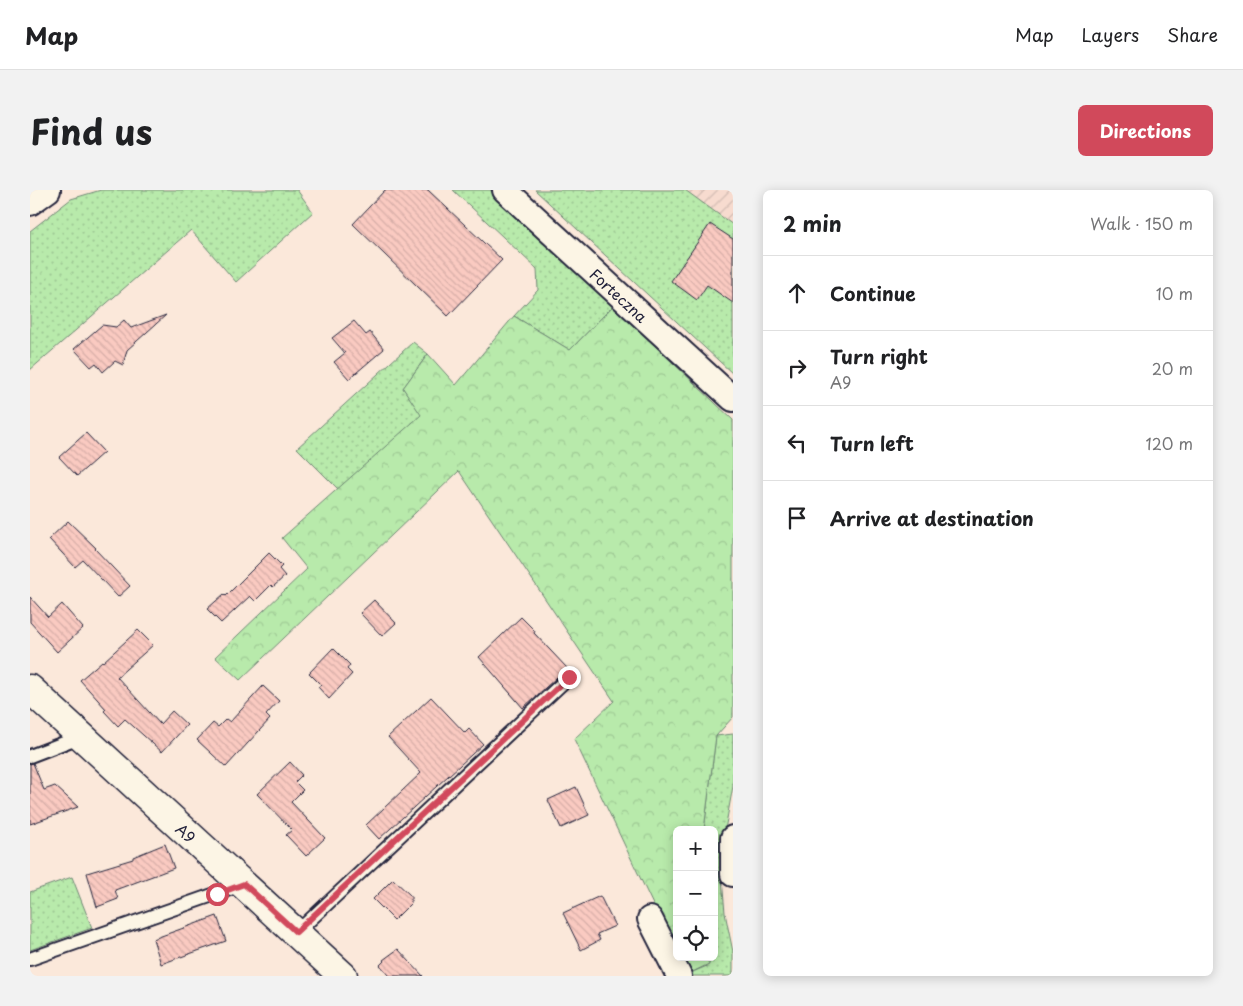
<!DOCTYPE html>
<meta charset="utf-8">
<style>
:root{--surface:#fff;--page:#f2f2f2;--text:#202124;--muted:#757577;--line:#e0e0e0;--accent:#d1495b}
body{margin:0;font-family:"Playpen Sans",sans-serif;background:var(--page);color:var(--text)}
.controls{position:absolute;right:15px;bottom:15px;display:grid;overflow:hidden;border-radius:8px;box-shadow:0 2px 12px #0003}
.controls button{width:45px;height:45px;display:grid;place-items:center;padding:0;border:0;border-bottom:1px solid var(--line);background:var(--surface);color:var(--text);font:25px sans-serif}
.stop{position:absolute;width:15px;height:15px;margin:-11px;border:4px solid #d1495b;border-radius:50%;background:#fff}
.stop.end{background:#d1495b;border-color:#fff;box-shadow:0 1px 5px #0008}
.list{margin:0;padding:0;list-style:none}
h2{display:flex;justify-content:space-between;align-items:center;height:65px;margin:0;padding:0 20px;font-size:21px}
h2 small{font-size:16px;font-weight:400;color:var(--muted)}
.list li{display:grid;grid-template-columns:32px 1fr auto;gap:15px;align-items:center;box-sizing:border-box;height:75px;padding:0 20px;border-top:1px solid var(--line)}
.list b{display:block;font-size:19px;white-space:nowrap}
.list p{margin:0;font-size:16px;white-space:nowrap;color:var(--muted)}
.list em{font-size:16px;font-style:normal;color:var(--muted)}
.icon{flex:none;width:28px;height:28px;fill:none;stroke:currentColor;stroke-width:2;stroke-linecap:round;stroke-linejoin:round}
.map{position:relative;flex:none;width:703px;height:786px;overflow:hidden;border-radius:8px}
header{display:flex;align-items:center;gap:30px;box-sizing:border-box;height:70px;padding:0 25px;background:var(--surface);border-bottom:1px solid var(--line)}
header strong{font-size:24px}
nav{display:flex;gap:28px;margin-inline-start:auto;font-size:18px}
.intro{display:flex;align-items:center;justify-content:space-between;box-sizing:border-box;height:120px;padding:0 30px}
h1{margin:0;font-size:35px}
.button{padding:12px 22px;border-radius:8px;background:var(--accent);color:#fff;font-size:18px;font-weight:700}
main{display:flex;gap:30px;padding:0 30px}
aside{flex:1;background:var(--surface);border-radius:8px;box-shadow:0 2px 12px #0003}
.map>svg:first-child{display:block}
.industrial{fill:url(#industrial-furrows)}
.grass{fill:url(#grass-dots);stroke:#6d8673}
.forest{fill:url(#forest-crowns);stroke:#6d8673}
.building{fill:url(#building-back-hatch);stroke:#22223b}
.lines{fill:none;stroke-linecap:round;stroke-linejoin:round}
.lane-casing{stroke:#22223b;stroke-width:16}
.street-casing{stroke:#22223b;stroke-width:28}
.secondary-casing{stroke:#22223b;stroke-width:31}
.lane{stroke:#fcf5e5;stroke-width:12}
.street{stroke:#fcf5e5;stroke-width:24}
.secondary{stroke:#fcf5e5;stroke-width:28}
.route{stroke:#d1495b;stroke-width:6}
.labels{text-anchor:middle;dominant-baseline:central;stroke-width:4;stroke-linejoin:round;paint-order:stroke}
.street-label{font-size:15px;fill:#22223b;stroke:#fcf5e5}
</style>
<header>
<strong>Map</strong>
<nav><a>Map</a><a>Layers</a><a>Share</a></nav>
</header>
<div class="intro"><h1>Find us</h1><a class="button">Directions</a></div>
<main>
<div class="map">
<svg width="703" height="786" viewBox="0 0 703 786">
<defs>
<pattern id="industrial-furrows" width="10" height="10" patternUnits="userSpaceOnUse" patternTransform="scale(1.25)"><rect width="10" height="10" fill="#f7dbcf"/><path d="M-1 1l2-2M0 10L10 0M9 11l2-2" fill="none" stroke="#d3bcb3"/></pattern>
<pattern id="grass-dots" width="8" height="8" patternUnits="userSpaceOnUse" patternTransform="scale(1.25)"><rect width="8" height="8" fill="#b8eaab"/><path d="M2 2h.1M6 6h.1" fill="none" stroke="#9ec894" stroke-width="1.8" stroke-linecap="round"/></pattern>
<pattern id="forest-crowns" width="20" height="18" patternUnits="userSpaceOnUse" patternTransform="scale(1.25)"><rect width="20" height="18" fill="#b8eaab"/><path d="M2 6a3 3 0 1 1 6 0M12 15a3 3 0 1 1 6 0" fill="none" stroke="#9ec894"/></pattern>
<pattern id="building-back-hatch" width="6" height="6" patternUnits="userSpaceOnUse" patternTransform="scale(1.25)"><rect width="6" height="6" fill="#facac1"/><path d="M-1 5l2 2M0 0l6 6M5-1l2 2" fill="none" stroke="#d6ada7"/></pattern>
</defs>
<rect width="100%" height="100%" fill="#fbe8da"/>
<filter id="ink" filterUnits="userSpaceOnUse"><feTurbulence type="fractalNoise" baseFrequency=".02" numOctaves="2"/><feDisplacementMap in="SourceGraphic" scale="10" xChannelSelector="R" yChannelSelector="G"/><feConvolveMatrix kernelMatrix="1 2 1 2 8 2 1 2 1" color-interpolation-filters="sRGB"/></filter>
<g filter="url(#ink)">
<!-- industrial -->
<path class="industrial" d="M 655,0 L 703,0 L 703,35 Z"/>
<!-- grass -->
<path class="grass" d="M 71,0 L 267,0 L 283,22 L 206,92 L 161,40 L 0,180 L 0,41 L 41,9 Z
M 423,0 L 460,0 L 583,116 L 540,160 L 484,126 L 508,100 L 507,79 Z
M 505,0 L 655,0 L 703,35 L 703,184 Z
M 383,152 L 398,164 L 373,198 L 392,225 L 308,299 L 267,258 Z
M 703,544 L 703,596 L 690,667 L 695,723 L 703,762 L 703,786 L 657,786 L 656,785 L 679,775 L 679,767 L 684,767 L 684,640 L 674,640 L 686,546 Z
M 42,687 L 62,738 L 0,760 L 0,702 Z"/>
<!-- forest -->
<path class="forest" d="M 583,116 L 703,230 L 703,527 L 686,546 L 674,640 L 647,640 L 647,765 L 544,549 L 584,511 L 429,281 L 210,490 L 185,467 L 277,379 L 252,348 L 391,225 L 373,198 L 398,164 L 426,195 L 484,126 L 540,160 Z
M 648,767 L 679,767 L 679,774 L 656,785 Z"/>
<!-- building -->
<path class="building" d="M 355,0 L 398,0 L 472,70 L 418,126 L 323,34 Z
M 680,34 L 703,49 L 703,113 L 677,95 L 667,110 L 641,91 Z
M 136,125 L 97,160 L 93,175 L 85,171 L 73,182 L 66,173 L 61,177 L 44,159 L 72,135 L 86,137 L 94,130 L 101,138 Z
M 324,131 L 336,145 L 340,142 L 354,159 L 319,189 L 304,172 L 315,163 L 302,148 Z
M 56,243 L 74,262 L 47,286 L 29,267 Z
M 38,331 L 66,358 L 65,359 L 100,396 L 88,407 L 53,370 L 45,377 L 19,349 Z
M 239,363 L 252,376 L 249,379 L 255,386 L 243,397 L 241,395 L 225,411 L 220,406 L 191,433 L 177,419 L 194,404 L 196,406 Z
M 0,407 L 18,427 L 32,414 L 53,438 L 27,462 L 0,432 Z
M 344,410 L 366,433 L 352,446 L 330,423 Z
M 491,427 L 505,441 L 504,443 L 537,478 L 493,518 L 449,467 Z
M 108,440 L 123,455 L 87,487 L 130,534 L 142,521 L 157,535 L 132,562 L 95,529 L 88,536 L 74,521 L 76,519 L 50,490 L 72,471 L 73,472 Z
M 303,458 L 320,475 L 317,479 L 322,484 L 299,509 L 288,497 L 291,495 L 279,483 Z
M 233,496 L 249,511 L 236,525 L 240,529 L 196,577 L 167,550 L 183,533 L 188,537 L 196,529 L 200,532 Z
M 401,507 L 435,543 L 439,539 L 453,554 L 349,649 L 336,635 L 391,583 L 358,547 Z
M 260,572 L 272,585 L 265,592 L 273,600 L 261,612 L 295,648 L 276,666 L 256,645 L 262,640 L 227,604 Z
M 3,573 L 14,600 L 25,596 L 48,617 L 0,634 L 0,574 Z
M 546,597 L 559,625 L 531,638 L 518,610 Z
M 135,654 L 144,678 L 85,700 L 88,709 L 67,717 L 57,683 L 103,669 L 103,667 Z
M 363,689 L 381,706 L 381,713 L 364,730 L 343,709 Z
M 570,706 L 585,736 L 567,744 L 570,750 L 551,760 L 533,723 Z
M 187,726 L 196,751 L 131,774 L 123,749 Z
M 368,759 L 393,786 L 360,786 L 350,775 L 354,771 L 353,770 Z"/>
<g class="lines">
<!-- lane casing -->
<g class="lane-casing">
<path id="lane" d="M 0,566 L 52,546
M 266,743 L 539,487
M 0,769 L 214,694"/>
</g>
<!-- street casing -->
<g class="street-casing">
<g id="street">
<path id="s1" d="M 475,0 L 703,209"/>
<path d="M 0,13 L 18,0"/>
<path d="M 703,648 L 703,684"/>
<path d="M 620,729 L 649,786"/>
</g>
</g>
<!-- secondary casing -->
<g class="secondary-casing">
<g id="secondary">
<path id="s2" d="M 0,499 L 313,786"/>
</g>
</g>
<!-- lane -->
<use href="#lane" class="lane"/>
<!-- street -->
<use href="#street" class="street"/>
<!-- secondary -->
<use href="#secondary" class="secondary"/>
</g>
</g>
<g class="lines" filter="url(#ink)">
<!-- route -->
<path class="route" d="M 187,704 L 214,694 L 266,742 L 539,487"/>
</g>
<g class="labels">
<!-- street labels -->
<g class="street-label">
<text stroke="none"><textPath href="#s1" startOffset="155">Forteczna</textPath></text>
<text stroke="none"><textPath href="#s2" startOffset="212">A9</textPath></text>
</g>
</g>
</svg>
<div class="controls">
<button>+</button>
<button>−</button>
<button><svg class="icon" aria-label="locate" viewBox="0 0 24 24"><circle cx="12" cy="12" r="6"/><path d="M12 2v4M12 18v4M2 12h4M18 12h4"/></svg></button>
</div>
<div class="stop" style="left:187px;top:704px"></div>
<div class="stop end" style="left:539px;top:487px"></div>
</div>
<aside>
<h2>2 min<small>Walk · 150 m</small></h2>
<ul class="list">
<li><svg class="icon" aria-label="ahead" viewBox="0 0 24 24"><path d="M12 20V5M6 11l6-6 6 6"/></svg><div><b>Continue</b></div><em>10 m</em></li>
<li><svg class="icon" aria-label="right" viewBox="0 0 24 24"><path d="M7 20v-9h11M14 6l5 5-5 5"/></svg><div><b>Turn right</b><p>A9</p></div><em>20 m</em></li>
<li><svg class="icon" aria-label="left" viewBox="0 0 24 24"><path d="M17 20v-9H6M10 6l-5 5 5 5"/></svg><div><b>Turn left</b></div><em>120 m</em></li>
<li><svg class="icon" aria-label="arrive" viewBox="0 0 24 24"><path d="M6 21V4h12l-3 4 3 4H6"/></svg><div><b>Arrive at destination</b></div></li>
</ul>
</aside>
</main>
